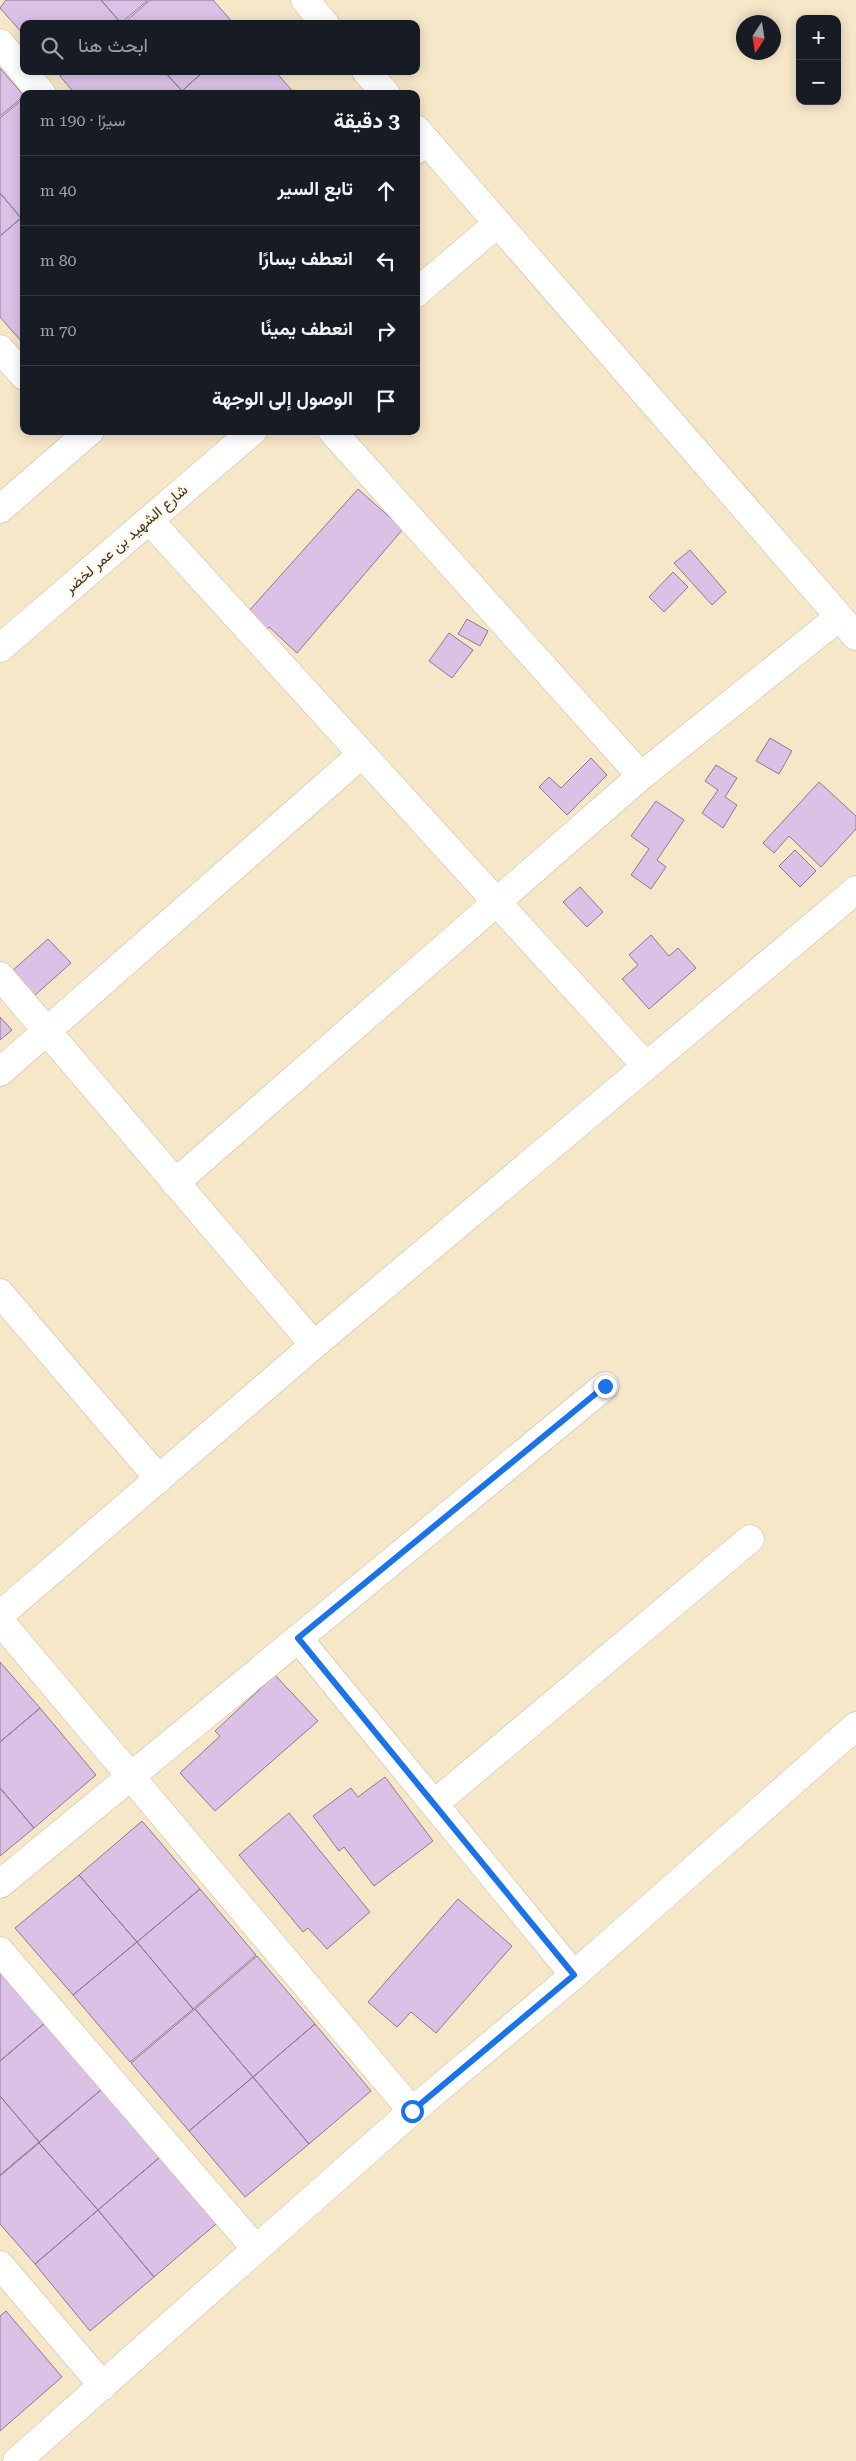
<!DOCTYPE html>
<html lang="ar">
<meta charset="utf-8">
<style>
:root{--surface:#171b24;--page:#242831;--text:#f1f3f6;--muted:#9ea1a6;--line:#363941}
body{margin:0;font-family:"Roboto Serif",Vazirmatn,serif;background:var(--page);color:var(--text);direction:rtl}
.controls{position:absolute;right:15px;top:15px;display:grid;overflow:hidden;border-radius:10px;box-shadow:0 2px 12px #0003}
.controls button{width:45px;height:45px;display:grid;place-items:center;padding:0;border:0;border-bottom:1px solid var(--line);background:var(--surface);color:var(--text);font:25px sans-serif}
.compass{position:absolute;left:736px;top:15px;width:45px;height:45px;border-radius:50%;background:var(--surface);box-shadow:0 2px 12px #0003;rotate:192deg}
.stop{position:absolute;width:15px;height:15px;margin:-11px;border:4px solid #1a73e8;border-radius:50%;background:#fff}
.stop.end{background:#1a73e8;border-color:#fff;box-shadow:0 1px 5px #0008}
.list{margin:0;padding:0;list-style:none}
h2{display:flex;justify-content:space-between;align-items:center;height:65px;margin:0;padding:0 20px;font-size:21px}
h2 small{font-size:16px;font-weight:400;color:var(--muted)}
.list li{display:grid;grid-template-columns:32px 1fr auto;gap:15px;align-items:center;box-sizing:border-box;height:70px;padding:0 20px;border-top:1px solid var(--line)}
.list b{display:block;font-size:19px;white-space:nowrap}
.list em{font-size:16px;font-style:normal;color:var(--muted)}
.icon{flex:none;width:28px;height:28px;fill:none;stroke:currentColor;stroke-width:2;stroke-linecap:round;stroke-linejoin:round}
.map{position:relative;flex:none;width:856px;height:2461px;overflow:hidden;direction:ltr}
.search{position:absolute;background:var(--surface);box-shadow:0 2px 12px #0003;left:20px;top:20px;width:400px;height:55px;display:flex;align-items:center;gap:12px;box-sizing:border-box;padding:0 18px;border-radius:10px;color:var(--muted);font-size:19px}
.panel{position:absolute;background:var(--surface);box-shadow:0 2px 12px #0003;left:20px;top:90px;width:400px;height:345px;border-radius:10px;direction:rtl}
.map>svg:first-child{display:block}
.building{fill:#dcc1e7;stroke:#8b7992}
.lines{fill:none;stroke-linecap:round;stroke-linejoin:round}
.minor-casing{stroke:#c7ba9c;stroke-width:29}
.tertiary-casing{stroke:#c7ba9c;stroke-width:29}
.secondary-casing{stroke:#c7ba9c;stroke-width:29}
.minor{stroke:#fff;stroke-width:28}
.tertiary{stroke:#fff;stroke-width:28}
.secondary{stroke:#fff;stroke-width:28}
.route{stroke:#1a73e8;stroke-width:6}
.labels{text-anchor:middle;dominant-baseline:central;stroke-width:4;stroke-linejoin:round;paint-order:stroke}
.street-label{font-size:15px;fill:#3c372b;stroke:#fef5e3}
</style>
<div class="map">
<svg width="856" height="2461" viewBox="0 0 856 2461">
<rect width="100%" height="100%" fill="#f6e7c9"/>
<!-- building -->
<path class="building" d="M 6,0 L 101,0 L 121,23 L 24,24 L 24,35 L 0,8 Z
M 101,0 L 148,0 L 121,23 Z
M 150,0 L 213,0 L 234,24 L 123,24 Z
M 0,68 L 24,96 L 0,116 Z
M 66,71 L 164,71 L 182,91 L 178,94 L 75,94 L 60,76 Z
M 164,71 L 204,71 L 182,91 Z
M 204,71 L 275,71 L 295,94 L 184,94 L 182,91 Z
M 24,98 L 24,215 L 21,218 L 0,193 L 0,118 Z
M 0,193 L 21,218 L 0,236 Z
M 21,218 L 24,221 L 24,339 L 21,341 L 0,317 L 0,236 Z
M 358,489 L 403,529 L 297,653 L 269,627 L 258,639 L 239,622 Z
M 690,550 L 726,592 L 712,605 L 674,563 Z
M 673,572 L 688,587 L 664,612 L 649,597 Z
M 467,619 L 488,631 L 480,646 L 458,634 Z
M 449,633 L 473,650 L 452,678 L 429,661 Z
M 770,738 L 792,751 L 779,774 L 756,761 Z
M 591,758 L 607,775 L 567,815 L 539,787 L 549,777 L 561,788 Z
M 716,765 L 737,778 L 725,797 L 737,805 L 723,828 L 702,813 L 718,790 L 705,781 Z
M 819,782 L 856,816 L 856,829 L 821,867 L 789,836 L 774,853 L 763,843 Z
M 656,801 L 684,820 L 657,860 L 666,867 L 651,889 L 631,875 L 649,849 L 631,836 Z
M 795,850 L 816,871 L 800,887 L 779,866 Z
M 580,887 L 603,912 L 587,927 L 563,902 Z
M 651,935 L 669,956 L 678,948 L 696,968 L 649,1009 L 622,979 L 638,965 L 629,955 Z
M 48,939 L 71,963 L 34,996 L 12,971 Z
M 0,1017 L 12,1030 L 0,1040 Z
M 0,1662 L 40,1708 L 0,1742 Z
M 275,1675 L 318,1721 L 215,1811 L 180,1773 L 220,1736 L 215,1731 Z
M 40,1708 L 96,1775 L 34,1828 L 0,1788 L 0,1742 Z
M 385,1777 L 433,1841 L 374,1886 L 344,1847 L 339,1851 L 313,1816 L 351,1788 L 358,1797 Z
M 0,1788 L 34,1828 L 0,1856 Z
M 289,1813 L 370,1912 L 327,1949 L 308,1928 L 303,1932 L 239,1855 Z
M 142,1821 L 200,1889 L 137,1942 L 79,1875 Z
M 79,1875 L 137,1942 L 73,1995 L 15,1928 Z
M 200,1889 L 256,1955 L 193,2009 L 137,1942 Z
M 458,1899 L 512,1946 L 436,2033 L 411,2012 L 397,2027 L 368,2002 Z
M 137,1942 L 193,2009 L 130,2062 L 73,1995 Z
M 257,1956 L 315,2024 L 253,2077 L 195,2009 Z
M 0,1969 L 46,2022 L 0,2061 Z
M 195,2009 L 253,2077 L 189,2131 L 131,2063 Z
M 46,2022 L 102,2089 L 39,2142 L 0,2096 L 0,2061 Z
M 315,2024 L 371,2091 L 309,2144 L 253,2077 Z
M 253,2077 L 309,2144 L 245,2197 L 189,2131 Z
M 102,2089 L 160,2157 L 98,2210 L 39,2143 Z
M 0,2096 L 39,2142 L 0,2175 Z
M 39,2143 L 98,2210 L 35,2264 L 0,2224 L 0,2176 Z
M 160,2157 L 216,2224 L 154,2277 L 98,2210 Z
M 98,2210 L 154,2277 L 90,2331 L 35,2264 Z
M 6,2311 L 62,2377 L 0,2431 L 0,2316 Z"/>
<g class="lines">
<!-- minor casing -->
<g class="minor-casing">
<path id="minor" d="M 0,43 L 42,94
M 0,349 L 24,376
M 332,431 L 641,776
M 149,520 L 646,1066
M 0,976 L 314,1345
M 0,1072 L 362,754
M 175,1183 L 641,776 L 839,617
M 0,1293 L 159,1479
M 0,1615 L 314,1345 L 856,890
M 0,1621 L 412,2111
M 298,1638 L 574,1975
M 434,1804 L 750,1539
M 0,1884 L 605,1386
M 0,1951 L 256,2249
M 0,2265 L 103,2386
M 17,2461 L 412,2111 L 574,1975 L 856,1726"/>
</g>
<!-- tertiary casing -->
<g class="tertiary-casing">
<path id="tertiary" d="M 305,0 L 325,24
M 366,71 L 386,94
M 416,129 L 856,636"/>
</g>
<!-- secondary casing -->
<g class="secondary-casing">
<path id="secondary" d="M 416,150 L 427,141
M 416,293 L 498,223
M 0,509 L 90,431
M 0,648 L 253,431"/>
</g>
<!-- minor -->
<use href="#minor" class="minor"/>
<!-- tertiary -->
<use href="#tertiary" class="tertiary"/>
<!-- secondary -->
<use href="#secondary" class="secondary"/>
</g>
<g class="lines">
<!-- route -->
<path class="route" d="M 412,2111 L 574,1975 L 298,1638 L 605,1386"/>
</g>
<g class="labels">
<!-- street labels -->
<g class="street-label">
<text transform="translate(126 539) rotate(-41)">شارع الشهيد بن عمر لخضر</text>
</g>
</g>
</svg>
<div class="controls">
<button>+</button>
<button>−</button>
</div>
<svg class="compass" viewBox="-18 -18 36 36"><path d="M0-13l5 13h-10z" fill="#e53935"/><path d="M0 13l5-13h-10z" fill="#9ea1a6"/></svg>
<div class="stop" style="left:412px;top:2111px"></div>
<div class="stop end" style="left:605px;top:1386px"></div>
<div class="search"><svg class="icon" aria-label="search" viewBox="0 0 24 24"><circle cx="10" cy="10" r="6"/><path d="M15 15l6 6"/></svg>ابحث هنا</div>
<section class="panel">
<h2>3 دقيقة<small>سيرًا · 190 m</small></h2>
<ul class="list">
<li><svg class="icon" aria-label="ahead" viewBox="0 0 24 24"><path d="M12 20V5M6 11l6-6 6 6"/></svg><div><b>تابع السير</b></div><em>40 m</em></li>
<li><svg class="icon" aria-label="left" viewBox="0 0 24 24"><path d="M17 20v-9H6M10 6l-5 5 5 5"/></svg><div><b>انعطف يسارًا</b></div><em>80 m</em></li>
<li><svg class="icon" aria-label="right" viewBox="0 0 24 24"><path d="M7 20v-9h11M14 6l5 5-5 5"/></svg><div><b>انعطف يمينًا</b></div><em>70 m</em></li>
<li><svg class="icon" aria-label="arrive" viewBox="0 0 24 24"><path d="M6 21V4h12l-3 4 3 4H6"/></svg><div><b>الوصول إلى الوجهة</b></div></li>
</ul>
</section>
</div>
